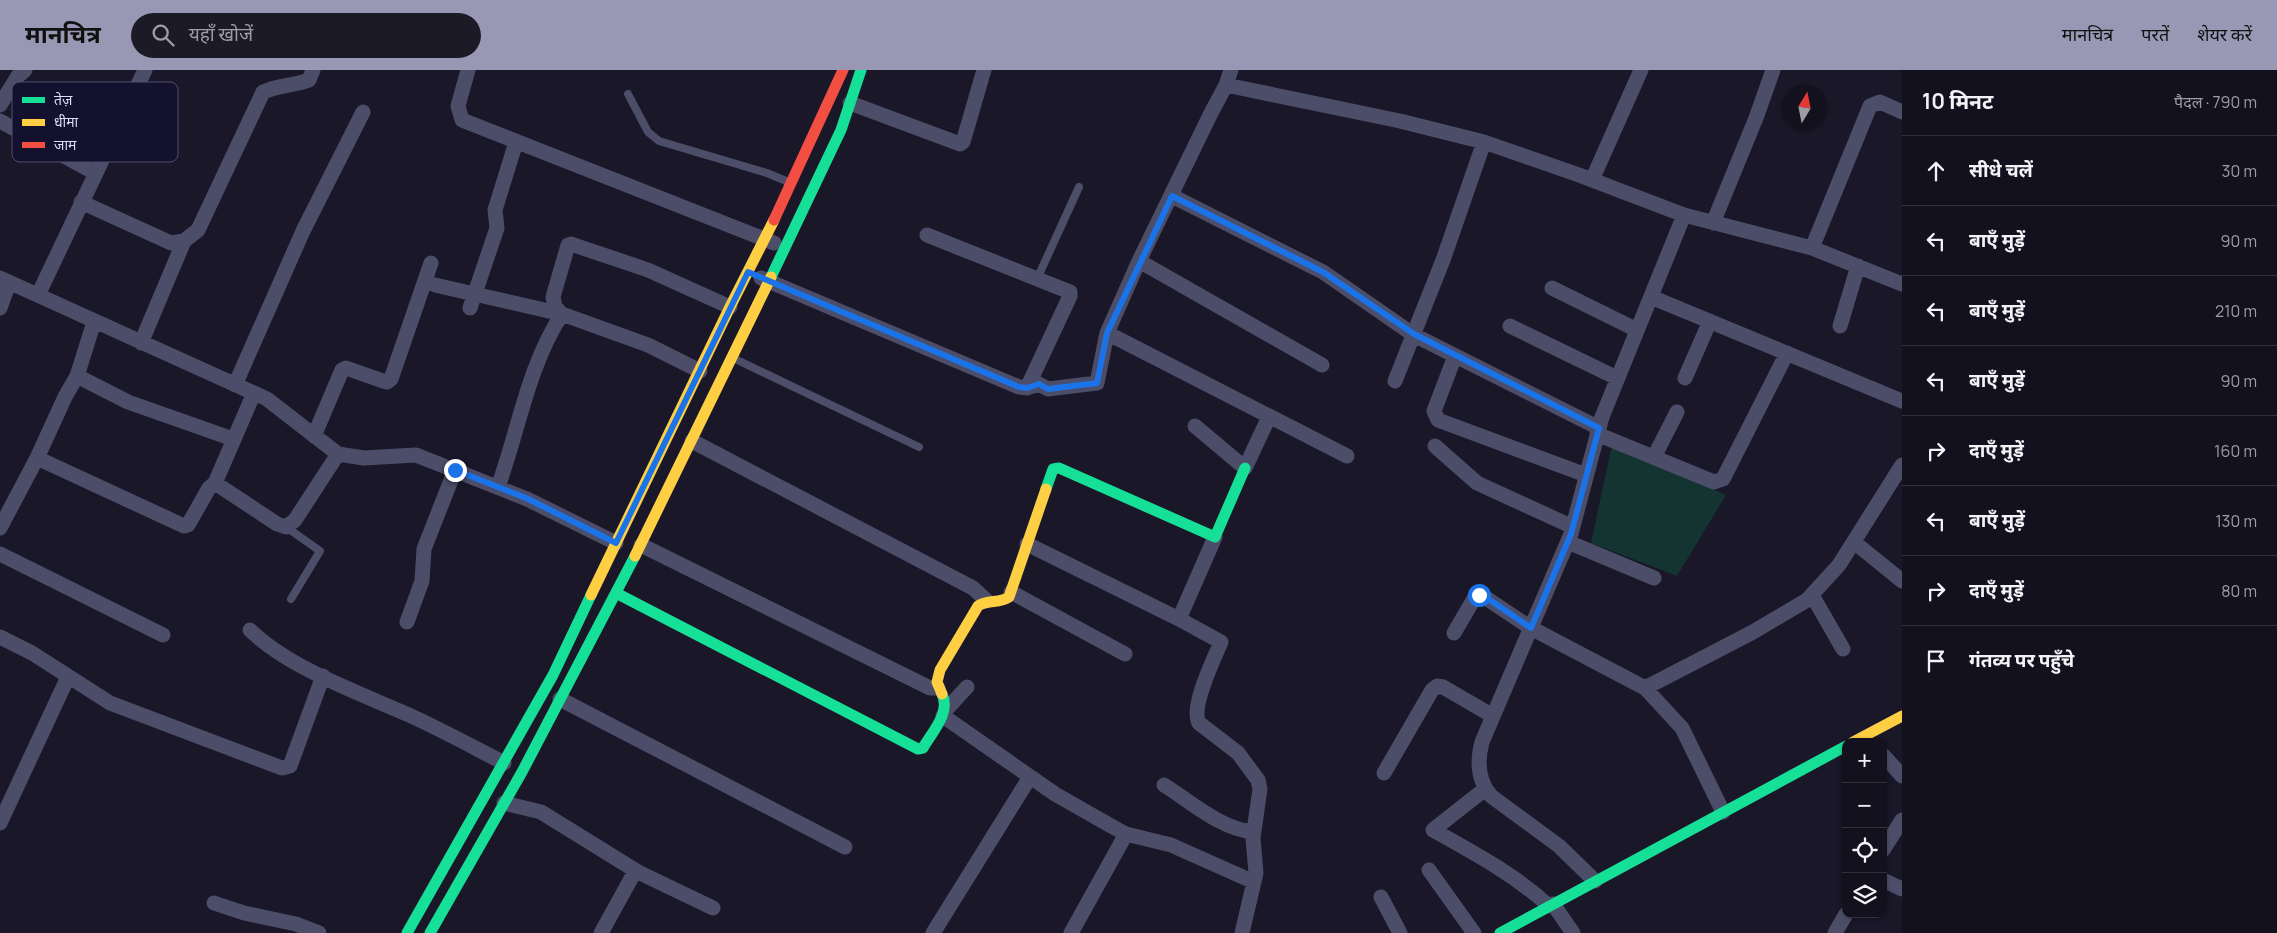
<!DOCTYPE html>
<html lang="hi">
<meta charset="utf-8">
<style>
:root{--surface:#13111e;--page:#1c1a27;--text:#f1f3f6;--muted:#9d9da4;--line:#32313c;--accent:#9998b4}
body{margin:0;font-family:Manrope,"Noto Sans Devanagari",sans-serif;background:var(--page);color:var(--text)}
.controls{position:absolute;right:15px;bottom:15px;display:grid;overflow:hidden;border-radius:10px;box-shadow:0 1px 4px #0004}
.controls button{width:45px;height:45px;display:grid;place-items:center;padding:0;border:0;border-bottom:1px solid var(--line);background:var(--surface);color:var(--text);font:25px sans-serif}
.compass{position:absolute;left:1782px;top:15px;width:45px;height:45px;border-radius:50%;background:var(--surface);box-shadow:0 1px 4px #0004;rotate:10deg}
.stop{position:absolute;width:15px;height:15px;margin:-11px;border:4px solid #1a73e8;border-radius:50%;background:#fff}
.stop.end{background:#1a73e8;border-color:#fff;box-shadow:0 1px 5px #0008}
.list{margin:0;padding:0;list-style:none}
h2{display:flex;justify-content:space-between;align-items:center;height:65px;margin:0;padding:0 20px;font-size:21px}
h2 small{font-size:16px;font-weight:400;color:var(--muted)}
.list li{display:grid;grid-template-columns:32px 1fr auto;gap:15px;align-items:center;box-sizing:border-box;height:70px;padding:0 20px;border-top:1px solid var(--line)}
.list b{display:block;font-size:19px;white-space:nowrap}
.list em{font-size:16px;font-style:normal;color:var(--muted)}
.icon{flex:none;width:28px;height:28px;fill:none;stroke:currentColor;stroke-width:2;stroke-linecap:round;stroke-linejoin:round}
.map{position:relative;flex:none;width:1902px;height:863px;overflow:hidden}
header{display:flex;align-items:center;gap:30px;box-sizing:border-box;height:70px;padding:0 25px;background:var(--accent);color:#111}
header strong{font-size:24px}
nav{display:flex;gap:28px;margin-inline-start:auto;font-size:18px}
.search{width:350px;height:45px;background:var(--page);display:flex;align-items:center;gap:12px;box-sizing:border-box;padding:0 18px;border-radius:28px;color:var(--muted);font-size:19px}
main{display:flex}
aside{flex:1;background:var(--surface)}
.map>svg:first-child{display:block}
.green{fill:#143432}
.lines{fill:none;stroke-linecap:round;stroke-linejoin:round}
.lane{stroke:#4c4d68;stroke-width:8}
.street{stroke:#4c4d68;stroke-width:15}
.fast{stroke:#16e098;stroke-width:11}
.slow{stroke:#ffcf43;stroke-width:11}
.jam{stroke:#f24e42;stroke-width:11}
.route{stroke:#1a73e8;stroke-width:6}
.key{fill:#13112e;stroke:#504e6d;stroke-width:1}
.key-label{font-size:14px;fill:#deddff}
</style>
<header>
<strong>मानचित्र</strong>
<div class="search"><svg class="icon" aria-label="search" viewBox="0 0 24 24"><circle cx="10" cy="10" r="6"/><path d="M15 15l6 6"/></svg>यहाँ खोजें</div>
<nav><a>मानचित्र</a><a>परतें</a><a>शेयर करें</a></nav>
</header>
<main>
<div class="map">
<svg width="1902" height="863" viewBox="0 0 1902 863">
<rect width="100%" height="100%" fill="#191728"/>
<!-- green -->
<path class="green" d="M 1612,374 L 1726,425 L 1677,506 L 1591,473 Z"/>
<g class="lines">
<!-- lane -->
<path class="lane" d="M 628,24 L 648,62 L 659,71 L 767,103 L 791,113
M 1037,209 L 1079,117
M 735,289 L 919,377
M 286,457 L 320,481 L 291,529"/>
<!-- street -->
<path class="street" d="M 468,0 L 458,36 L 462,50 L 774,173
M 1226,15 L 1400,51 L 1484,72 L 1579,105 L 1684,145 L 1812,178 L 1902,214
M 850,33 L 960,74 L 963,72 L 984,0
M 0,35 L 18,6 L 25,0
M 0,51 L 95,103
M 1592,110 L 1641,0
M 1172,126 L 1323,202 L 1414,265 L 1599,358
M 81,132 L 171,173 L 184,171 L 198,160 L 263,22 C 278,15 293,16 309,10 L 313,0
M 1713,153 L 1756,48 L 1773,0
M 1812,178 L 1870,36 L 1880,32 L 1902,42
M 1139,191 L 1322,295
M 0,208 L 267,329 L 338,384 L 364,388 L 416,385 L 527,429 L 616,473
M 761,208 L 1019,317 L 1027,318 L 1070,226 L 1070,222 L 927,165
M 435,215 L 562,244 C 528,296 519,359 498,417
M 1552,218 L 1637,260
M 38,225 L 145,0
M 1651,227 L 1902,331
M 0,238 L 9,213
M 470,238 L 497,158 L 495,140 L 516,72
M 1510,256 L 1617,308
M 1840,256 L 1858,196
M 1107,263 L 1347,386
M 141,273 L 184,171
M 1455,286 L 1434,341 L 1438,350 L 1586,405
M 700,301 L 648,275 L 562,244 L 555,237 L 553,227 L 568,175 L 571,174 L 648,200 L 730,237
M 77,306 L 128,332 L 233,369
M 1685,308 L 1710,251
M 1395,311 L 1443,190 L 1484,72
M 235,315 L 303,161 L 363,42
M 1027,318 L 1039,314 L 1048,319 L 1097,313 L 1107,263 L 1139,191 L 1211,43 L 1226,15 L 1231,0
M 254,323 L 215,413 L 277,454 L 286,457 L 295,450 L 338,384
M 1195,356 L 1245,398 L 1269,347
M 1597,364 L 1714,412 L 1723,409 L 1787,283
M 314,366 L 342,300 L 346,298 L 383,311 L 387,312 L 391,309 L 431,193
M 692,371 L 973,518 L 987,531
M 1435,376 L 1477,413 L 1573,457
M 1654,387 L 1677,342
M 37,388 L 184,456 L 188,455 L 209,418 L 215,413
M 0,458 L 37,388 L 65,327 L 77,306 L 94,252
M 1568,472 L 1654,508
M 1854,472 L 1902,511
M 1027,474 L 1179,549 L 1221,572 C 1214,589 1190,637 1199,653 L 1238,683 L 1258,710 L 1260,719 L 1253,768 L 1256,803 L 1242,863
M 641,475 L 930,618 L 938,618
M 0,484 L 163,565
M 1011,522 L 1125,584
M 1812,525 L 1843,579
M 1179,549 L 1215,467
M 407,552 L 422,511 L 424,479 L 455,400
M 250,560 C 289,598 359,623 409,645 C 442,660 473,677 504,693
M 1454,563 L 1475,527 L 1479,525 L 1483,526 L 1531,558 L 1645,618 L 1753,562 L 1807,530 L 1839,495 L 1902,395
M 0,567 L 32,583 L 110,633 L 282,698 L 290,696 L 323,606
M 1645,618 L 1682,658 L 1723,742
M 560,629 L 845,777
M 945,641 L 967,617
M 943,646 L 1055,724 L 1113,757 L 1126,764 L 1171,775 L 1254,812
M 1883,685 L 1902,706
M 1384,703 L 1432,620 L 1437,616 L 1443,617 L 1493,646
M 1164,715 C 1191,732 1221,759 1253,762
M 1485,719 L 1433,760 C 1474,783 1514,804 1549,836
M 504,733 L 541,742 L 638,802
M 0,753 L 68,607
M 1883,780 L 1902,750
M 1429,800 L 1474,863
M 1883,810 L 1902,819
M 1595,811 L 1559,776 L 1491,726 C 1478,711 1477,691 1482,672 L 1571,464 L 1602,347 L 1684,145
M 1381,827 L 1400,863
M 214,833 L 244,843 L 296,854 L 319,863
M 1553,834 L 1573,863
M 601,863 L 633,805 L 638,802 L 713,838
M 933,863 L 1030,707
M 1071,863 L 1126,764
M 1835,863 L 1846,844"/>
<!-- fast -->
<path class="fast" d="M 771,207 L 841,60 L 861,0
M 1046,419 L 1053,399 L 1059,398 L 1215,467 L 1245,398
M 616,523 L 918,679 L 923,678 C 932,662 951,643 942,624
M 407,863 L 553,605 L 591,525
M 430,863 L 522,702 L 635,486
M 1500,863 L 1846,676"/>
<!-- slow -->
<path class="slow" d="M 635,486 L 771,207
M 591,525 L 730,237 L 774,150
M 942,624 L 937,612 L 940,600 L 978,536 C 988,529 999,534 1009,527 L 1046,419
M 1853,672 L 1902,646"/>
<!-- jam -->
<path class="jam" d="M 774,150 L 843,0"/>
</g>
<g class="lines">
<!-- route -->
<path class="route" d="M 455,400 L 526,428 L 616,473 L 748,202 L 1019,317 L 1027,318 L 1039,314 L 1048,319 L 1097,313 L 1107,263 L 1172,126 L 1323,202 L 1414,264 L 1599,358 L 1571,464 L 1531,558 L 1484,526 L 1479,525"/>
</g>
<!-- legend -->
<rect x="12" y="12" width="166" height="80" rx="8" class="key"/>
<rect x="22" y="27" width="23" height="6" fill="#16e098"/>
<rect x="22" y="49" width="23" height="7" fill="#ffcf43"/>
<rect x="22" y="72" width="23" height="6" fill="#f24e42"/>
<g class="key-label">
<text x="54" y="35">तेज़</text>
<text x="54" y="57">धीमा</text>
<text x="54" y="80">जाम</text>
</g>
</svg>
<div class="controls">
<button>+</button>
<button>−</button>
<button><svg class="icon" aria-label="locate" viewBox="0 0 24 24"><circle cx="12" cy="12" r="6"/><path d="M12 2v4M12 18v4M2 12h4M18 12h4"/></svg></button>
<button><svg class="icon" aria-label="layers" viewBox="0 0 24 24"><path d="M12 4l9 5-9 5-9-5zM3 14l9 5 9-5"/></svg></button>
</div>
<svg class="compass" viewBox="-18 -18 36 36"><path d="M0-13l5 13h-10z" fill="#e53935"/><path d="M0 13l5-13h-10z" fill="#9d9da4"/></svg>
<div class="stop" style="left:1479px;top:525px"></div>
<div class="stop end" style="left:455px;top:400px"></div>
</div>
<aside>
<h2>10 मिनट<small>पैदल · 790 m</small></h2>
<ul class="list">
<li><svg class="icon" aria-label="ahead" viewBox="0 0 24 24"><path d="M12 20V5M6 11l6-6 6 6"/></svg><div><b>सीधे चलें</b></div><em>30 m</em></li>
<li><svg class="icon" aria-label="left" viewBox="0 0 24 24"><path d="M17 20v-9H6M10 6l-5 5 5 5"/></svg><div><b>बाएँ मुड़ें</b></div><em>90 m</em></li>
<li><svg class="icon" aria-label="left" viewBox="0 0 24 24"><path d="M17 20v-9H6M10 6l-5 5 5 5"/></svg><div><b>बाएँ मुड़ें</b></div><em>210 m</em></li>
<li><svg class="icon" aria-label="left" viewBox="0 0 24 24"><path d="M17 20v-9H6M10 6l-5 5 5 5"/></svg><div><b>बाएँ मुड़ें</b></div><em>90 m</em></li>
<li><svg class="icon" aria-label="right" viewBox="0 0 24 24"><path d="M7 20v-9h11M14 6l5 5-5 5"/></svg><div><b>दाएँ मुड़ें</b></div><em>160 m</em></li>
<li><svg class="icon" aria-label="left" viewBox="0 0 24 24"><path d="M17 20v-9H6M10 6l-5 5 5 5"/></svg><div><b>बाएँ मुड़ें</b></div><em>130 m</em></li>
<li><svg class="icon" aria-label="right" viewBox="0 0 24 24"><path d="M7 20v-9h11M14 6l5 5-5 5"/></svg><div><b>दाएँ मुड़ें</b></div><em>80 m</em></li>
<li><svg class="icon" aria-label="arrive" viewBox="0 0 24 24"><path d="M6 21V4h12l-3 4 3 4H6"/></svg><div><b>गंतव्य पर पहुँचे</b></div></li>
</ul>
</aside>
</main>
